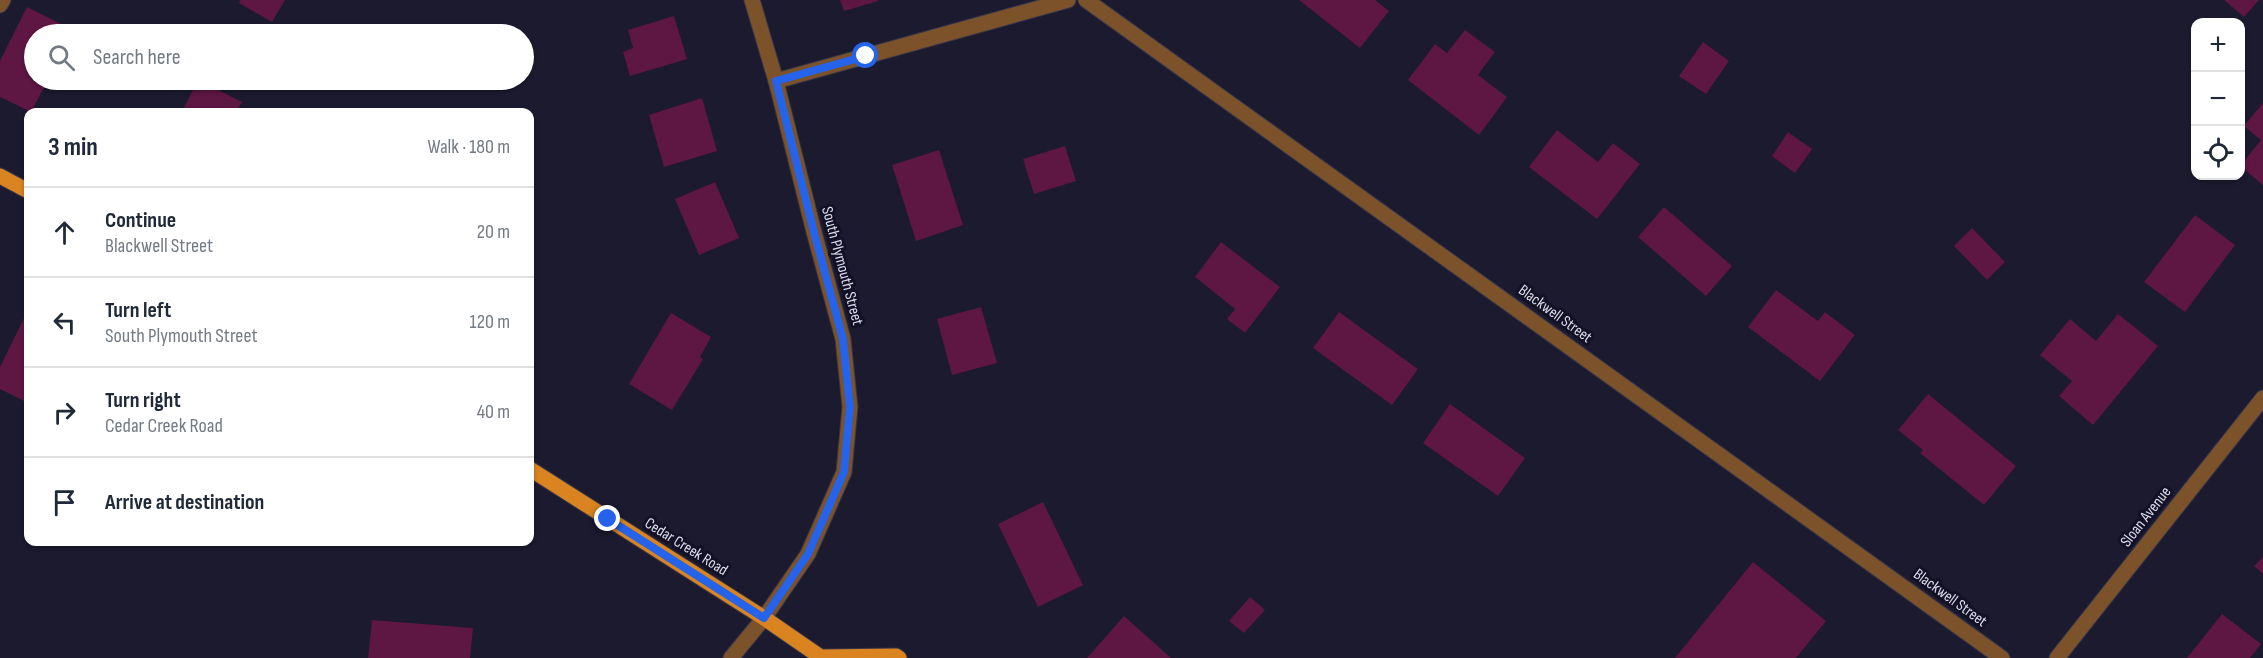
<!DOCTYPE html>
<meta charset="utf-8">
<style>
:root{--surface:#fff;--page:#f2f2f3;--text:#1f2937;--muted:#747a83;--line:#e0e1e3}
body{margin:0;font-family:"Sofia Sans Condensed",sans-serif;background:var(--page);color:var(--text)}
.controls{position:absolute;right:18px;top:18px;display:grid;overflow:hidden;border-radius:12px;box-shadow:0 2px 4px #0004}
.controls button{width:54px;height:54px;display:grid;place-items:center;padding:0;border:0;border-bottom:2px solid var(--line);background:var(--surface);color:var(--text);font:30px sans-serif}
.stop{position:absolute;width:18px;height:18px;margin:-14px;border:4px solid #2563eb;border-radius:50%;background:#fff}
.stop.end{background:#2563eb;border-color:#fff;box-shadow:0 2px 6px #0008}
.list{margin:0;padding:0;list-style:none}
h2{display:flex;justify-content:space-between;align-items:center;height:78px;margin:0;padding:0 24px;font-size:26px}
h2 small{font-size:20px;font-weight:400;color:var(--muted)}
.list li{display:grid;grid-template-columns:39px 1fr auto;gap:18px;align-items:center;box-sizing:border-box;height:90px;padding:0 24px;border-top:2px solid var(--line)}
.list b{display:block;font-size:22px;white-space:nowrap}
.list p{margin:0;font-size:20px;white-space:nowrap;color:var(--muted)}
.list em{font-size:20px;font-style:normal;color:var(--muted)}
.icon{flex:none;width:33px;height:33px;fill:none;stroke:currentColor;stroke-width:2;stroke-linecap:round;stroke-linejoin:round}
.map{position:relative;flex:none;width:2263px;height:658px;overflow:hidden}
.search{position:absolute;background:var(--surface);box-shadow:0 2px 4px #0004;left:24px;top:24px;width:510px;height:66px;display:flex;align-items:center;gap:15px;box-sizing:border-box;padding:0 21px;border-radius:33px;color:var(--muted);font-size:22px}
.panel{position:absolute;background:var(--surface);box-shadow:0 2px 4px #0004;left:24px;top:108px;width:510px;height:438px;border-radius:12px}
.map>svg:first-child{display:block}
.building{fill:#5e1642}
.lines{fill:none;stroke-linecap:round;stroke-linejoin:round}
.service-casing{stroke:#363549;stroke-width:17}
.minor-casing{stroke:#363549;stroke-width:17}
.tertiary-casing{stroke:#363549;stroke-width:17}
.primary-casing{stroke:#363549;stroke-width:17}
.service{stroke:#7b522a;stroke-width:15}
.minor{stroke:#7b522a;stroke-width:15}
.tertiary{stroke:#7b522a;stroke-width:15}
.primary{stroke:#d98420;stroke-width:15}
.route{stroke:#2563eb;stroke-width:8}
.labels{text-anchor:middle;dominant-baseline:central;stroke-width:6;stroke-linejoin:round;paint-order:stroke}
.street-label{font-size:16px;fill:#dcdceb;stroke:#131125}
</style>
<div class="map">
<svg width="2263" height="658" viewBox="0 0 2263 658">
<rect width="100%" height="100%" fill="#1b1a2f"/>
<!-- building -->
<path class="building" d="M 240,0 L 285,0 L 272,22 L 239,3 Z
M 840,0 L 878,0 L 878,1 L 844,11 Z
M 1299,0 L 1375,0 L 1389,11 L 1360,48 Z
M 2224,0 L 2259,0 L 2244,17 Z
M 27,7 L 73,30 L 71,34 L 34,34 L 34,80 L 48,80 L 31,112 L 0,97 L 0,61 Z
M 674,16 L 687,59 L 630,76 L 623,52 L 633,48 L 628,30 Z
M 1465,30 L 1495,52 L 1478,75 L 1507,97 L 1479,135 L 1408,80 L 1435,44 L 1447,53 Z
M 1703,42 L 1729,61 L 1706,94 L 1679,76 Z
M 198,80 L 242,102 L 236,112 L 182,112 Z
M 702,98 L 717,151 L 664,167 L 649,115 Z
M 2263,103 L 2263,185 L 2240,166 L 2261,140 L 2244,126 Z
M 1557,130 L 1598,162 L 1613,143 L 1640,164 L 1597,219 L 1529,167 Z
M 1788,132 L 1812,149 L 1795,173 L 1772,156 Z
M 1065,146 L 1076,181 L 1034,194 L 1023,159 Z
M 939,150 L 963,225 L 916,241 L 892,165 Z
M 715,182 L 739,238 L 699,255 L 675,199 Z
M 1664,207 L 1732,266 L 1706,296 L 1638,237 Z
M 2195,215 L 2235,245 L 2185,312 L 2144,282 Z
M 1972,228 L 2005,262 L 1987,280 L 1954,246 Z
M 1221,242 L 1280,287 L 1245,333 L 1227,319 L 1235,309 L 1195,277 Z
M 1776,290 L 1818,321 L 1825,312 L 1855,335 L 1820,381 L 1748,327 Z
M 981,307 L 997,363 L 952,375 L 937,319 Z
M 28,310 L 28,403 L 0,389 L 0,367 Z
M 1339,312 L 1418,369 L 1392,405 L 1313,348 Z
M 671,313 L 711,337 L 700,357 L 703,359 L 672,410 L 629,384 Z
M 2118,314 L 2158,346 L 2093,425 L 2059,396 L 2072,381 L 2040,355 L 2070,319 L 2096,341 Z
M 1928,394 L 2016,466 L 1984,505 L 1920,453 L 1923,450 L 1898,430 Z
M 1450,404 L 1525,458 L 1498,496 L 1423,443 Z
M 1043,502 L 1083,585 L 1038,607 L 998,524 Z
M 2263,557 L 2263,574 L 2254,566 Z
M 1753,562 L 1826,621 L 1796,658 L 1675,658 Z
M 1250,597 L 1265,610 L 1244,633 L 1229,621 Z
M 2222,614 L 2261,644 L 2250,658 L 2187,658 Z
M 1124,616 L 1171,658 L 1087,658 Z
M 372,620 L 473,628 L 470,658 L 368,658 Z"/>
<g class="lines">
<!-- service casing -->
<g class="service-casing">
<path id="service" d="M 731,658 L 764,618"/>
</g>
<!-- minor casing -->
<g class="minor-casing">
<path id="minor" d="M 1086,0 L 2002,658
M 0,5 L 3,0
M 776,81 L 1068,0
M 2057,658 L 2263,398"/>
</g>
<!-- tertiary casing -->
<g class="tertiary-casing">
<path id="tertiary" d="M 752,0 L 776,81 L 814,232 L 843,339 L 850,407 L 844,472 L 808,554 L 764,618"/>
</g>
<!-- primary casing -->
<g class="primary-casing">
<path id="primary" d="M 0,176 L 28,191
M 530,469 L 764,618 L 822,658
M 821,657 L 896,656 L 899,658"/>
</g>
<!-- service -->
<use href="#service" class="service"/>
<!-- minor -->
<use href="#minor" class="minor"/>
<!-- tertiary -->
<use href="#tertiary" class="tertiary"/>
<!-- primary -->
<use href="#primary" class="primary"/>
</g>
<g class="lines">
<!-- route -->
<path class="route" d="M 608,519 L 764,618 L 808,554 L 844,472 L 850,407 L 843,339 L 814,232 L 776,81 L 866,56"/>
</g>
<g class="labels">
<!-- street labels -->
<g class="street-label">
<text transform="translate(842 266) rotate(75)">South Plymouth Street</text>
<text transform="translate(1555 314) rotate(36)">Blackwell Street</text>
<text transform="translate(2146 517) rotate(-52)">Sloan Avenue</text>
<text transform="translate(686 547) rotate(32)">Cedar Creek Road</text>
<text transform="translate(1950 598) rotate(36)">Blackwell Street</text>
</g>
</g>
</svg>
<div class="controls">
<button>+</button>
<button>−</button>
<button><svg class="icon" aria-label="locate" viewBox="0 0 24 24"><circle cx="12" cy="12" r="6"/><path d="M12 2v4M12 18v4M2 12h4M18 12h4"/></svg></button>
</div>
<div class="stop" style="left:866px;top:56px"></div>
<div class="stop end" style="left:608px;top:519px"></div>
<div class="search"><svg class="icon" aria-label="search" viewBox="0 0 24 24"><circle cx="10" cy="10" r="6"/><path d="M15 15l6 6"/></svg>Search here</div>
<section class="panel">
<h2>3 min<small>Walk · 180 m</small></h2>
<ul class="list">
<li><svg class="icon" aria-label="ahead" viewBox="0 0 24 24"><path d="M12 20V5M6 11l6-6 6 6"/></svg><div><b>Continue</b><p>Blackwell Street</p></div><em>20 m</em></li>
<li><svg class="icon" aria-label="left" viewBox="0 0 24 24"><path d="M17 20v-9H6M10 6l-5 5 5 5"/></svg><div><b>Turn left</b><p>South Plymouth Street</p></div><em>120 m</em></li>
<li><svg class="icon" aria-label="right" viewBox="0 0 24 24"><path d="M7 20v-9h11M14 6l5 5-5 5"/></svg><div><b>Turn right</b><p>Cedar Creek Road</p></div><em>40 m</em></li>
<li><svg class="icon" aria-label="arrive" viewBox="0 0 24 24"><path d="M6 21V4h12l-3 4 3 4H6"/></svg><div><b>Arrive at destination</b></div></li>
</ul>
</section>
</div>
